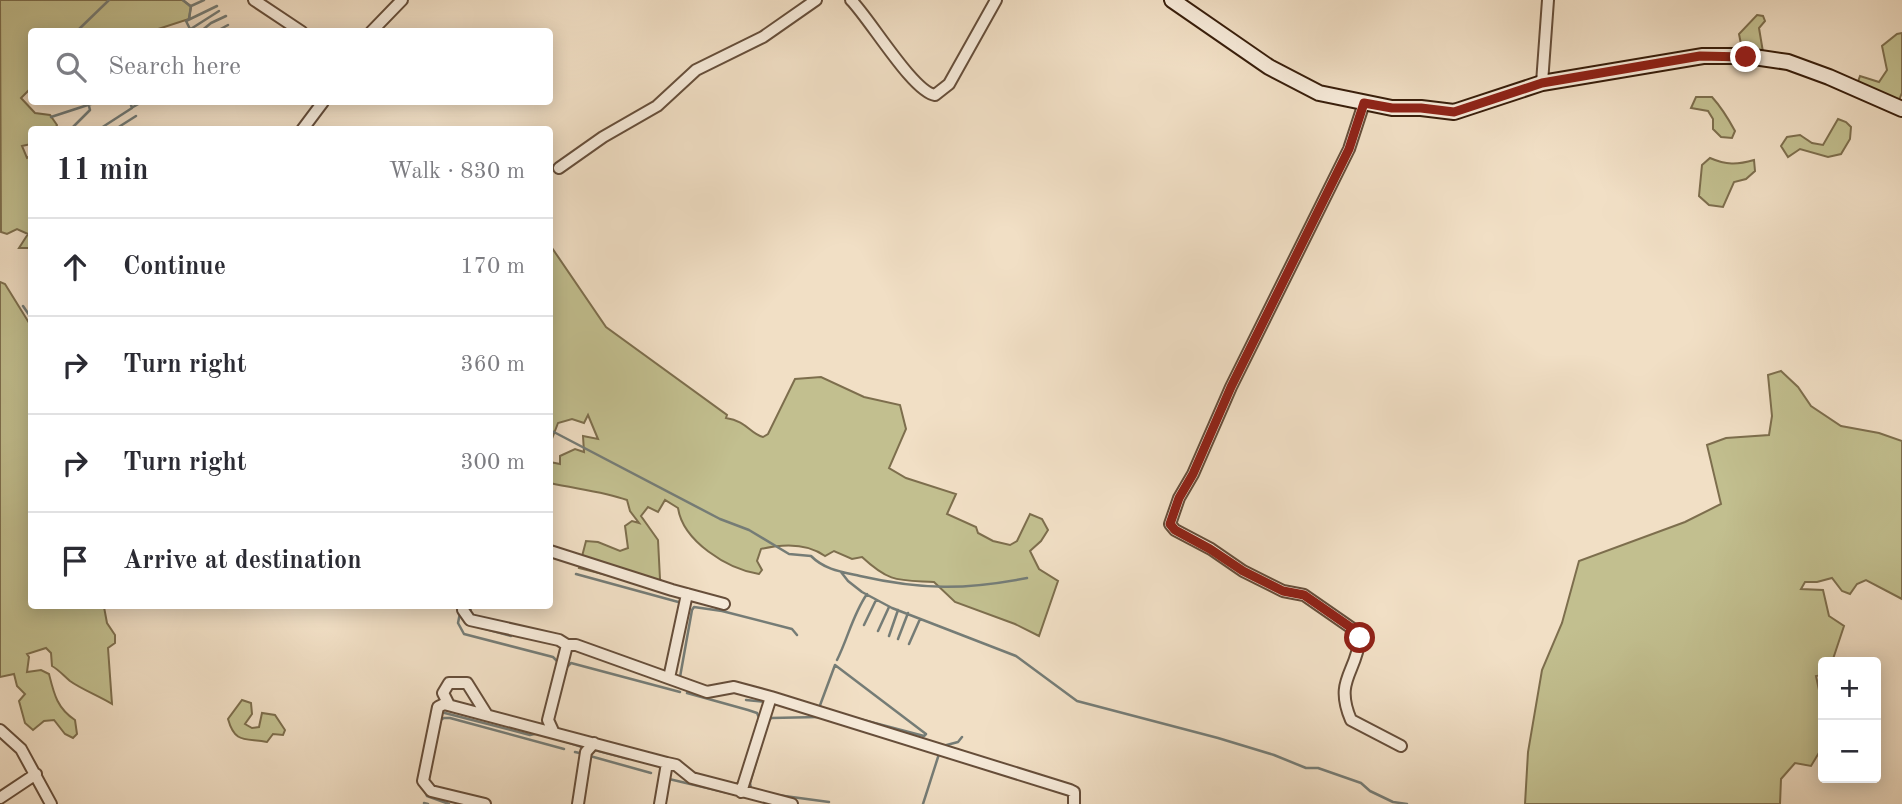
<!DOCTYPE html>
<meta charset="utf-8">
<style>
:root{--surface:#fff;--page:#f7f7f7;--text:#2b2b33;--muted:#7c7c81;--line:#e1e1e2}
body{margin:0;font-family:"Old Standard TT",serif;background:var(--page);color:var(--text)}
.controls{position:absolute;right:21px;bottom:21px;display:grid;overflow:hidden;border-radius:7px;box-shadow:0 4px 18px #0003}
.controls button{width:63px;height:63px;display:grid;place-items:center;padding:0;border:0;border-bottom:2px solid var(--line);background:var(--surface);color:var(--text);font:35px sans-serif}
.stop{position:absolute;width:21px;height:21px;margin:-16px;border:5px solid #8f2418;border-radius:50%;background:#fff}
.stop.end{background:#8f2418;border-color:#fff;box-shadow:0 2px 7px #0008}
.list{margin:0;padding:0;list-style:none}
h2{display:flex;justify-content:space-between;align-items:center;height:91px;margin:0;padding:0 28px;font-size:30px}
h2 small{font-size:23px;font-weight:400;color:var(--muted)}
.list li{display:grid;grid-template-columns:46px 1fr auto;gap:21px;align-items:center;box-sizing:border-box;height:98px;padding:0 28px;border-top:2px solid var(--line)}
.list b{display:block;font-size:26px;white-space:nowrap}
.list em{font-size:23px;font-style:normal;color:var(--muted)}
.icon{flex:none;width:38px;height:38px;fill:none;stroke:currentColor;stroke-width:2;stroke-linecap:round;stroke-linejoin:round}
.map{position:relative;flex:none;width:1902px;height:804px;overflow:hidden}
.search{position:absolute;background:var(--surface);box-shadow:0 4px 18px #0003;left:28px;top:28px;width:525px;height:77px;display:flex;align-items:center;gap:18px;box-sizing:border-box;padding:0 24px;border-radius:7px;color:var(--muted);font-size:26px}
.panel{position:absolute;background:var(--surface);box-shadow:0 4px 18px #0003;left:28px;top:126px;width:525px;height:483px;border-radius:7px}
.map>svg:first-child{display:block}
.green{fill:#c2bf8f;stroke:#7d6e4d;stroke-width:2}
.lines{fill:none;stroke-linecap:round;stroke-linejoin:round}
.stream{stroke:#757c76;stroke-width:2.5}
.street-casing{stroke:#664e3a;stroke-width:14}
.secondary-casing{stroke:#381e0b;stroke-width:18}
.street{stroke:#f6ead9;stroke-width:10}
.secondary{stroke:#f6ead9;stroke-width:14}
.route{stroke:#8f2418;stroke-width:9}
</style>
<div class="map">
<svg width="1902" height="804" viewBox="0 0 1902 804">
<rect width="100%" height="100%" fill="#f1dfc5"/>
<filter id="stains"><feTurbulence type="fractalNoise" baseFrequency=".00286" numOctaves="4"/><feColorMatrix values="0 0 0 0 .2 0 0 0 0 .09 0 0 0 0 .02 0 0 0 .5 -.17"/></filter>
<radialGradient id="worn" r=".72"><stop offset=".6" stop-color="#630" stop-opacity="0"/><stop offset="1" stop-color="#630" stop-opacity=".3"/></radialGradient>
<!-- green -->
<path class="green" d="M 0,0 L 182,0 L 191,6 L 189,19 L 152,31 L 32,32 L 31,88 L 21,98 L 35,113 L 50,115 L 57,125 L 55,129 L 32,130 L 31,144 L 22,146 L 27,158 L 31,156 L 31,248 L 19,248 L 28,234 L 17,229 L 7,234 L 1,232 Z
M 1757,15 L 1763,16 L 1765,21 L 1759,28 L 1763,52 L 1756,56 L 1742,49 L 1739,34 Z
M 1902,33 L 1902,93 L 1896,107 L 1855,90 L 1860,76 L 1879,82 L 1887,70 L 1882,46 L 1897,34 Z
M 1696,97 L 1712,97 C 1722,108 1728,118 1735,131 L 1732,138 L 1721,137 L 1713,129 L 1713,119 L 1708,111 L 1691,108 Z
M 1838,119 L 1846,122 L 1851,127 L 1850,139 L 1841,154 L 1828,157 L 1800,149 L 1788,157 L 1781,146 L 1787,137 L 1800,135 L 1812,143 L 1823,145 Z
M 1710,158 C 1726,165 1737,165 1754,160 L 1755,171 L 1746,179 L 1734,182 L 1723,207 L 1709,205 L 1699,196 L 1702,165 Z
M 550,245 L 606,327 L 727,415 L 726,418 C 747,421 750,434 763,437 L 768,434 L 795,379 L 821,377 L 864,397 L 900,405 L 906,429 L 889,468 L 906,478 L 956,494 L 947,514 L 976,527 L 978,533 L 993,541 L 1010,545 L 1017,541 L 1030,514 L 1042,519 L 1048,530 L 1041,541 L 1030,551 L 1039,569 L 1058,581 L 1039,636 L 1015,624 L 955,602 L 934,582 C 898,580 890,583 862,557 L 852,559 L 834,551 L 825,556 C 807,543 782,544 761,549 L 757,561 L 762,570 L 759,574 C 727,569 683,541 678,508 L 665,500 L 658,512 L 648,507 L 641,516 L 658,540 L 660,579 L 666,590 L 579,568 L 586,541 L 598,542 L 620,551 L 628,548 L 625,526 L 632,521 L 639,523 L 630,511 L 627,500 C 602,491 576,489 550,483 L 550,462 L 560,464 L 560,456 L 575,449 L 584,452 L 583,436 L 598,439 L 588,415 L 584,423 L 572,419 L 558,423 L 550,444 L 550,386 L 552,383 L 550,375 Z
M 0,282 L 5,284 L 31,326 L 32,606 L 101,606 L 104,607 L 107,623 L 115,635 L 115,643 L 108,648 L 112,704 C 99,696 81,689 70,681 C 64,676 59,670 52,666 L 51,653 L 46,648 L 27,654 L 29,657 L 27,672 L 41,670 L 49,674 C 54,694 57,708 75,720 L 77,734 L 73,738 L 65,734 L 54,720 L 44,721 L 33,730 L 25,723 L 19,701 L 25,694 L 17,686 L 14,674 L 0,677 Z
M 1781,371 L 1798,387 L 1811,406 L 1841,426 L 1879,433 L 1902,441 L 1902,599 L 1866,580 L 1857,584 L 1850,594 L 1842,591 L 1832,578 L 1817,582 L 1805,582 L 1801,589 L 1823,590 L 1829,616 L 1844,626 L 1832,662 L 1823,662 L 1823,675 L 1816,676 L 1819,690 L 1823,692 L 1823,746 L 1811,766 L 1795,763 L 1781,779 L 1780,804 L 1525,804 L 1528,752 L 1542,670 L 1562,623 L 1579,561 L 1685,522 L 1721,504 L 1707,445 L 1726,438 L 1769,435 L 1772,416 L 1768,375 Z
M 242,700 L 251,703 L 252,714 L 245,724 L 252,728 L 259,727 L 262,713 L 275,715 L 285,730 L 283,735 L 273,734 L 267,742 C 245,738 235,744 228,719 Z"/>
<g class="lines">
<!-- stream -->
<path class="stream" d="M 183,0 L 190,6
M 189,19 L 191,6 L 204,0
M 190,29 L 186,21 L 217,6
M 76,32 L 109,0
M 186,32 L 219,11
M 200,32 L 211,23 L 226,16
M 215,32 L 228,25
M 133,107 L 142,102
M 51,117 L 97,102
M 74,130 L 73,127 L 90,110 L 88,102
M 98,130 L 132,108 L 130,102
M 114,130 L 136,116
M 23,306 L 32,319
M 30,373 L 32,371
M 550,430 L 720,519 L 749,530 L 789,554 L 811,556 C 825,570 842,572 860,576 C 922,590 965,590 1027,578
M 841,572 L 848,581 L 862,592 L 892,608 L 1016,656 L 1077,701 L 1218,738 L 1274,755 L 1306,768 L 1318,768 L 1361,783 L 1370,791 L 1393,802 L 1407,804
M 576,574 L 682,603
M 460,613 L 458,623 L 464,634 L 553,657 L 559,663
M 470,613 L 471,606
M 471,625 L 511,636
M 864,625 L 876,600
M 878,631 L 889,607
M 889,636 L 898,610
M 898,639 L 908,613
M 909,644 L 920,619
M 837,660 C 848,638 853,614 867,594
M 567,667 L 571,663 L 680,692
M 680,677 L 692,610 L 694,607 L 722,611 L 792,629 L 797,635
M 687,693 L 748,710 L 757,713 L 760,720
M 746,700 L 766,702
M 819,708 L 835,665 L 926,734 L 924,736 L 848,716
M 441,712 L 530,735 L 539,733
M 439,721 L 444,718 L 450,718 L 564,749
M 768,722 L 771,718 L 819,717
M 558,739 L 585,748
M 943,746 L 958,742 L 962,737
M 591,749 L 629,759
M 575,752 L 584,754
M 590,756 L 651,773
M 669,779 L 737,795
M 424,789 L 427,796 L 449,804
M 751,789 L 750,783 L 764,735
M 777,795 L 829,802
M 424,803 L 428,804
M 923,804 L 939,754"/>
<!-- street casing -->
<g class="street-casing">
<path id="street" d="M 254,0 L 302,32
M 851,0 C 870,19 913,92 935,95 L 949,84 L 996,0
M 371,32 L 402,0
M 1542,83 L 1548,0
M 1364,103 L 1349,149 L 1231,387 L 1193,474 L 1179,498 L 1170,524 L 1175,530 L 1211,549 L 1243,571 L 1283,591 L 1304,595 L 1353,629 L 1360,638 C 1356,674 1334,680 1351,720 L 1401,746
M 302,130 L 323,102
M 559,168 L 603,137 L 657,106 L 696,70 L 763,37 L 816,0
M 550,551 L 672,590 L 724,604
M 464,606 L 463,610 L 470,620 L 559,640 L 567,645
M 669,678 L 687,594
M 449,705 L 443,693 L 449,683 L 467,683 L 487,715
M 0,730 L 21,749 L 51,804
M 553,731 L 548,720 L 567,645 L 576,645 L 707,692 L 734,687 L 771,697 L 1070,790 L 1074,792 L 1074,804
M 667,763 L 676,765 L 692,778 L 792,804
M 741,792 L 771,697
M 0,798 L 36,774
M 485,804 L 431,791 L 423,781 L 438,707 L 444,704 L 667,763 L 660,804
M 578,804 L 586,752 L 594,743"/>
</g>
<!-- secondary casing -->
<g class="secondary-casing">
<path id="secondary" d="M 1172,0 L 1269,67 L 1319,93 L 1392,108 L 1421,108 L 1454,112 L 1542,83 L 1703,56 L 1747,56 L 1788,62 L 1829,77 L 1902,109"/>
</g>
<!-- street -->
<use href="#street" class="street"/>
<!-- secondary -->
<use href="#secondary" class="secondary"/>
</g>
<g class="lines">
<!-- route -->
<path class="route" d="M 1360,638 L 1353,629 L 1304,595 L 1283,591 L 1243,571 L 1210,549 L 1175,530 L 1170,524 L 1179,498 L 1193,474 L 1231,387 L 1349,149 L 1364,103 L 1392,108 L 1421,108 L 1454,112 L 1542,83 L 1700,56 L 1746,57"/>
</g>
<rect width="100%" height="100%" filter="url(#stains)"/>
<rect width="100%" height="100%" fill="url(#worn)"/>
</svg>
<div class="controls">
<button>+</button>
<button>−</button>
</div>
<div class="stop" style="left:1360px;top:638px"></div>
<div class="stop end" style="left:1746px;top:57px"></div>
<div class="search"><svg class="icon" aria-label="search" viewBox="0 0 24 24"><circle cx="10" cy="10" r="6"/><path d="M15 15l6 6"/></svg>Search here</div>
<section class="panel">
<h2>11 min<small>Walk · 830 m</small></h2>
<ul class="list">
<li><svg class="icon" aria-label="ahead" viewBox="0 0 24 24"><path d="M12 20V5M6 11l6-6 6 6"/></svg><div><b>Continue</b></div><em>170 m</em></li>
<li><svg class="icon" aria-label="right" viewBox="0 0 24 24"><path d="M7 20v-9h11M14 6l5 5-5 5"/></svg><div><b>Turn right</b></div><em>360 m</em></li>
<li><svg class="icon" aria-label="right" viewBox="0 0 24 24"><path d="M7 20v-9h11M14 6l5 5-5 5"/></svg><div><b>Turn right</b></div><em>300 m</em></li>
<li><svg class="icon" aria-label="arrive" viewBox="0 0 24 24"><path d="M6 21V4h12l-3 4 3 4H6"/></svg><div><b>Arrive at destination</b></div></li>
</ul>
</section>
</div>
